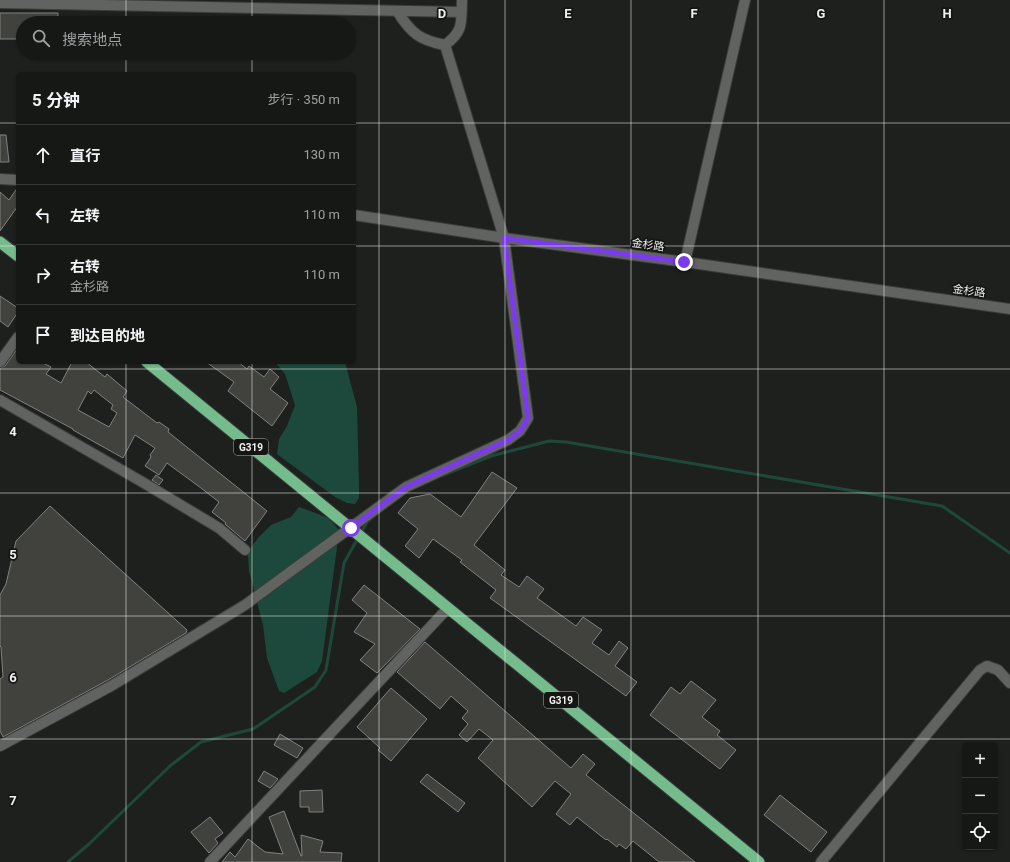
<!DOCTYPE html>
<html lang="zh">
<meta charset="utf-8">
<style>
:root{--surface:#161816;--page:#232523;--text:#f1f3f6;--muted:#9ea0a1;--line:#353735}
body{margin:0;font-family:Roboto,"Noto Sans SC",sans-serif;background:var(--page);color:var(--text)}
.controls{position:absolute;right:12px;bottom:12px;display:grid;overflow:hidden;border-radius:6px;box-shadow:0 1px 3px #0004}
.controls button{width:36px;height:36px;display:grid;place-items:center;padding:0;border:0;border-bottom:1px solid var(--line);background:var(--surface);color:var(--text);font:20px sans-serif}
.stop{position:absolute;width:12px;height:12px;margin:-9px;border:3px solid #7c3aed;border-radius:50%;background:#fff}
.stop.end{background:#7c3aed;border-color:#fff;box-shadow:0 1px 4px #0008}
.list{margin:0;padding:0;list-style:none}
h2{display:flex;justify-content:space-between;align-items:center;height:52px;margin:0;padding:0 16px;font-size:17px}
h2 small{font-size:13px;font-weight:400;color:var(--muted)}
.list li{display:grid;grid-template-columns:26px 1fr auto;gap:12px;align-items:center;box-sizing:border-box;height:60px;padding:0 16px;border-top:1px solid var(--line)}
.list b{display:block;font-size:15px;white-space:nowrap}
.list p{margin:0;font-size:13px;white-space:nowrap;color:var(--muted)}
.list em{font-size:13px;font-style:normal;color:var(--muted)}
.icon{flex:none;width:22px;height:22px;fill:none;stroke:currentColor;stroke-width:2;stroke-linecap:round;stroke-linejoin:round}
.map{position:relative;flex:none;width:1010px;height:862px;overflow:hidden}
.search{position:absolute;background:var(--surface);box-shadow:0 1px 3px #0004;left:16px;top:16px;width:340px;height:44px;display:flex;align-items:center;gap:10px;box-sizing:border-box;padding:0 14px;border-radius:22px;color:var(--muted);font-size:15px}
.panel{position:absolute;background:var(--surface);box-shadow:0 1px 3px #0004;left:16px;top:72px;width:340px;height:292px;border-radius:6px}
.map>svg:first-child{display:block}
.water{fill:#1d493c}
.lines{fill:none;stroke-linecap:round;stroke-linejoin:round}
.stream{stroke:#1d493c;stroke-width:3}
.building{fill:#41413e;stroke:#81827f;fill-rule:evenodd}
.minor-casing{stroke:#3b3c3b;stroke-width:12}
.tertiary-casing{stroke:#3b3c3b;stroke-width:12}
.trunk-casing{stroke:#3b3c3b;stroke-width:13}
.minor{stroke:#616360;stroke-width:10}
.tertiary{stroke:#616360;stroke-width:10}
.trunk{stroke:#75bc8c;stroke-width:11}
.route{stroke:#7c3aed;stroke-width:5}
.grid{fill:none;stroke:#eff0ef;stroke-width:1;stroke-opacity:0.55}
.labels{text-anchor:middle;dominant-baseline:central;stroke-width:3.5;stroke-linejoin:round;paint-order:stroke}
.shield{fill:#151614;stroke:#aeafad;stroke-width:1}
.shield-label{font-size:10px;font-weight:bold;fill:#eff0ef}
.street-label{font-size:11px;fill:#eff0ef;stroke:#151614}
.grid-label{font-size:13px;text-anchor:middle;font-weight:bold;fill:#eff0ef;stroke:#151614;stroke-width:3.5;stroke-linejoin:round;paint-order:stroke}
</style>
<div class="map">
<svg width="1010" height="862" viewBox="0 0 1010 862">
<rect width="100%" height="100%" fill="#1e201d"/>
<!-- water -->
<path class="water" d="M 275,362 L 345,362 L 357,407 L 359,486 L 359,498 L 355,504 L 347,503 L 335,497 L 277,454 L 279,439 L 287,426 L 295,405 L 285,374 Z
M 299,507 L 329,518 L 338,529 L 337,547 L 322,661 L 317,672 L 284,693 L 279,691 L 267,658 L 263,625 L 249,571 L 248,555 L 251,548 L 258,538 L 271,525 L 291,517 Z"/>
<g class="lines">
<!-- stream -->
<path class="stream" d="M 441,476 L 491,456 L 549,441 L 566,442 L 942,506 L 1010,553
M 68,862 L 89,844 L 170,766 L 201,742 L 253,729 L 315,687 L 326,670 L 344,563 L 367,522 L 375,515"/>
</g>
<!-- building -->
<path class="building" d="M 0,13 L 58,13 L 58,23 L 23,23 L 23,39 L 0,39 Z
M 0,135 L 6,135 L 9,162 L 0,162 Z
M 18,187 L 18,206 L 0,231 L 0,192 L 9,200 Z
M 0,296 L 18,308 L 18,312 L 8,327 L 0,321 Z
M 17,349 L 18,362 L 41,362 L 51,367 L 46,374 L 61,383 L 72,362 L 86,362 L 105,377 L 107,374 L 127,391 L 123,397 L 157,423 L 159,422 L 169,429 L 168,432 L 267,511 L 245,541 L 225,524 L 226,523 L 212,512 L 219,502 L 201,488 L 167,463 L 159,475 L 145,466 L 151,457 L 150,455 L 155,448 L 135,435 L 123,458 L 73,430 L 73,429 L 0,390 L 0,368 L 5,366 ZM 94,390 L 113,405 L 111,409 L 117,413 L 109,427 L 78,410 L 88,391 L 91,394 Z
M 206,362 L 238,362 L 247,369 L 249,366 L 264,377 L 270,369 L 279,377 L 270,389 L 288,403 L 272,426 L 228,391 L 234,382 Z
M 492,472 L 517,488 L 474,545 L 505,570 L 501,575 L 519,587 L 527,576 L 544,589 L 537,598 L 576,626 L 583,617 L 602,630 L 592,643 L 609,655 L 619,641 L 628,648 L 615,666 L 637,682 L 626,696 L 490,598 L 496,590 L 460,562 L 462,560 L 433,539 L 419,558 L 405,546 L 418,529 L 398,513 L 410,498 L 430,494 L 461,517 Z
M 156,475 L 163,480 L 159,485 L 152,480 Z
M 50,506 L 187,630 L 186,633 L 108,680 L 3,737 L 0,731 L 0,679 L 3,677 L 1,647 L 0,646 L 0,595 L 6,584 L 16,541 Z
M 364,585 L 420,629 L 377,673 L 360,660 L 375,644 L 354,632 L 367,613 L 352,600 Z
M 425,642 L 571,768 L 583,754 L 595,764 L 586,775 L 695,862 L 659,862 L 633,841 L 626,849 L 619,844 L 617,847 L 607,839 L 606,840 L 577,817 L 570,825 L 556,814 L 571,794 L 555,781 L 532,807 L 478,758 L 493,740 L 479,729 L 467,742 L 459,735 L 468,724 L 462,718 L 468,711 L 451,696 L 440,709 L 397,672 Z
M 691,681 L 716,700 L 702,717 L 720,731 L 717,735 L 736,750 L 720,769 L 650,715 L 671,687 L 680,694 Z
M 391,688 L 427,719 L 391,761 L 378,750 L 380,748 L 357,727 Z
M 280,734 L 303,748 L 297,758 L 274,745 Z
M 264,771 L 278,779 L 270,788 L 258,781 Z
M 427,774 L 465,803 L 458,812 L 420,782 Z
M 322,790 L 323,812 L 309,812 L 309,807 L 300,807 L 300,791 Z
M 780,795 L 827,832 L 811,852 L 764,815 Z
M 284,811 L 301,856 L 302,856 L 301,835 L 323,841 L 320,852 L 342,853 L 341,862 L 222,862 L 230,852 L 235,857 L 248,839 L 265,852 L 283,854 L 269,817 Z
M 210,817 L 223,833 L 215,839 L 218,843 L 209,853 L 191,832 Z"/>
<g class="lines">
<!-- minor casing -->
<g class="minor-casing">
<path id="minor" d="M 685,262 L 745,0
M 0,362 L 18,337
M 0,400 L 144,483 L 219,528 L 245,550
M 210,862 L 448,608
M 821,862 L 980,670 L 987,666 L 998,670 L 1010,683"/>
</g>
<!-- tertiary casing -->
<g class="tertiary-casing">
<path id="tertiary" d="M 0,3 L 461,12
M 397,11 C 411,33 419,40 445,45 C 464,31 461,23 462,0
M 0,179 L 18,180
M 354,215 L 504,238 L 685,262 L 1010,309
M 0,746 L 111,686 L 245,605 L 406,487 L 508,440 L 520,431 L 528,418 L 504,238 L 445,45"/>
</g>
<!-- trunk casing -->
<g class="trunk-casing">
<path id="trunk" d="M 0,242 L 18,256
M 147,362 L 759,862"/>
</g>
<!-- minor -->
<use href="#minor" class="minor"/>
<!-- tertiary -->
<use href="#tertiary" class="tertiary"/>
<!-- trunk -->
<use href="#trunk" class="trunk"/>
</g>
<g class="lines">
<!-- route -->
<path class="route" d="M 351,528 L 406,487 L 508,440 L 520,431 L 528,418 L 504,238 L 684,262"/>
</g>
<!-- grid -->
<path class="grid" d="M 126,0 L 126,23M 252,0 L 252,23M 379,0 L 379,862M 505,0 L 505,862M 631,0 L 631,862M 758,0 L 758,862M 884,0 L 884,862M 126,53 L 126,74M 252,53 L 252,74M 0,123 L 18,123M 354,123 L 1010,123M 0,246 L 18,246M 354,246 L 1010,246M 126,362 L 126,862M 252,362 L 252,862M 0,369 L 1010,369M 0,493 L 1010,493M 0,616 L 1010,616M 0,739 L 1010,739"/>
<g class="labels">
<!-- shield labels -->
<g class="shield">
<rect x="234" y="439" width="34" height="16" rx="3"/>
<rect x="544" y="692" width="34" height="16" rx="3"/>
</g>
<g class="shield-label">
<text x="251" y="447">G319</text>
<text x="561" y="700">G319</text>
</g>
<!-- street labels -->
<g class="street-label">
<text transform="translate(648 245) rotate(8)">金杉路</text>
<text transform="translate(969 291) rotate(8)">金杉路</text>
</g>
</g>
<g class="grid-label">
<text x="442" y="18">D</text>
<text x="568" y="18">E</text>
<text x="694" y="18">F</text>
<text x="821" y="18">G</text>
<text x="947" y="18">H</text>
<text x="13" y="436">4</text>
<text x="13" y="559">5</text>
<text x="13" y="682">6</text>
<text x="13" y="805">7</text>
</g>
</svg>
<div class="controls">
<button>+</button>
<button>−</button>
<button><svg class="icon" aria-label="locate" viewBox="0 0 24 24"><circle cx="12" cy="12" r="6"/><path d="M12 2v4M12 18v4M2 12h4M18 12h4"/></svg></button>
</div>
<div class="stop" style="left:351px;top:528px"></div>
<div class="stop end" style="left:684px;top:262px"></div>
<div class="search"><svg class="icon" aria-label="search" viewBox="0 0 24 24"><circle cx="10" cy="10" r="6"/><path d="M15 15l6 6"/></svg>搜索地点</div>
<section class="panel">
<h2>5 分钟<small>步行 · 350 m</small></h2>
<ul class="list">
<li><svg class="icon" aria-label="ahead" viewBox="0 0 24 24"><path d="M12 20V5M6 11l6-6 6 6"/></svg><div><b>直行</b></div><em>130 m</em></li>
<li><svg class="icon" aria-label="left" viewBox="0 0 24 24"><path d="M17 20v-9H6M10 6l-5 5 5 5"/></svg><div><b>左转</b></div><em>110 m</em></li>
<li><svg class="icon" aria-label="right" viewBox="0 0 24 24"><path d="M7 20v-9h11M14 6l5 5-5 5"/></svg><div><b>右转</b><p>金杉路</p></div><em>110 m</em></li>
<li><svg class="icon" aria-label="arrive" viewBox="0 0 24 24"><path d="M6 21V4h12l-3 4 3 4H6"/></svg><div><b>到达目的地</b></div></li>
</ul>
</section>
</div>
